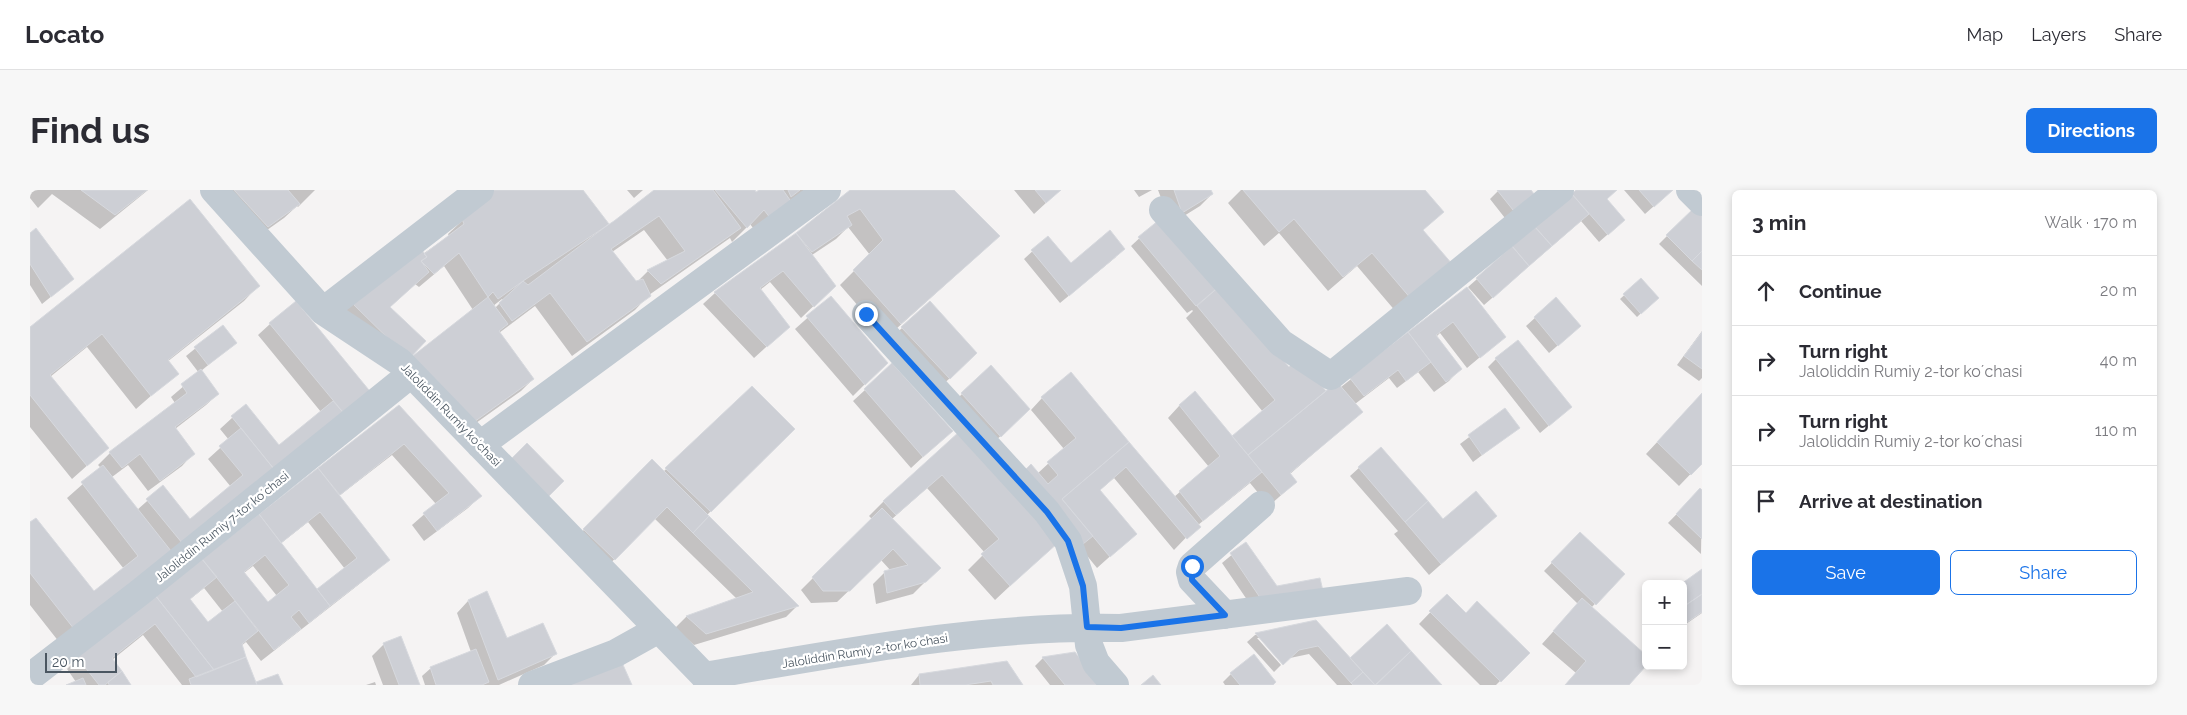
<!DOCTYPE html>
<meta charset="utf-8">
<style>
:root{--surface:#fff;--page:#f7f7f7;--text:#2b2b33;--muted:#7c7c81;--line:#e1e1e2;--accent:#1a73e8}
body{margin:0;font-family:Raleway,sans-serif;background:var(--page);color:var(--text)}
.controls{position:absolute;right:15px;bottom:15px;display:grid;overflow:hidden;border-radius:8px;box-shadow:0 2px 8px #0003}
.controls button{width:45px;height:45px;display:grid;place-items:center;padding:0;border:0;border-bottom:1px solid var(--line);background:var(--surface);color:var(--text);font:25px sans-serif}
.scale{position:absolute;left:15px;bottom:12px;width:72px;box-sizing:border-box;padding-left:5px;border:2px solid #4a5661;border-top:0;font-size:14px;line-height:18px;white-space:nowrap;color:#4a5661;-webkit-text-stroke:4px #fff;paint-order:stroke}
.stop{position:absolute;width:15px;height:15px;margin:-11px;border:4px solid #1a73e8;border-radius:50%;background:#fff}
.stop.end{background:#1a73e8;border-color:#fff;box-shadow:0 1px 5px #0008}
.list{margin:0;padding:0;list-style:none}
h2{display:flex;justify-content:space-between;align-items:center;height:65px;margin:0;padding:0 20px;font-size:21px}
h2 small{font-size:16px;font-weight:400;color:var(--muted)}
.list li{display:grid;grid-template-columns:32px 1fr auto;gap:15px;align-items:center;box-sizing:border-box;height:70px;padding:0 20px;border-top:1px solid var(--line)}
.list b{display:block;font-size:19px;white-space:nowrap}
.list p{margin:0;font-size:16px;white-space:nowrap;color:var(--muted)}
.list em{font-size:16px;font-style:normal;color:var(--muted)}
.actions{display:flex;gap:10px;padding:15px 20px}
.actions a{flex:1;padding:11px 0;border:1px solid var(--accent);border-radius:8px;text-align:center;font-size:18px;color:var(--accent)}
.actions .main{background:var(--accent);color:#fff}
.icon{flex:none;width:28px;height:28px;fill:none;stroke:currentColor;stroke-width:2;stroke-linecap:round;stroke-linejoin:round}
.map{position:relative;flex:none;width:1672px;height:495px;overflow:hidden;border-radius:8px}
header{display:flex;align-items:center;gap:30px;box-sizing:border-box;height:70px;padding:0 25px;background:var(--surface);border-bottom:1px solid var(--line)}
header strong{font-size:24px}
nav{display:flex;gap:28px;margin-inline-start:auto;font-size:18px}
.intro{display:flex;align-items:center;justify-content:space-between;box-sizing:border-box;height:120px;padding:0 30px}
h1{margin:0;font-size:35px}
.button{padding:12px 22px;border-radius:8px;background:var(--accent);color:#fff;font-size:18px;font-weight:700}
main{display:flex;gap:30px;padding:0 30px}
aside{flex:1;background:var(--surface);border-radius:8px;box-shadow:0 2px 8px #0003}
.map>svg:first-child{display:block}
.shadow{fill:#0003;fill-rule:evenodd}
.building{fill:#cdcfd5;stroke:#d7d9de;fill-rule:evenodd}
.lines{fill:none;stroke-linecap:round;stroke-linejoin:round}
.minor{stroke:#c1cad2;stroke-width:28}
.route{stroke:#1a73e8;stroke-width:6}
.labels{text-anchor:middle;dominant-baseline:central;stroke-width:4.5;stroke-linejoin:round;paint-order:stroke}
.street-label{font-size:12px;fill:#4a5661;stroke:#fff}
</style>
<header>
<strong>Locato</strong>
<nav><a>Map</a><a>Layers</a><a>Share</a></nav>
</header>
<div class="intro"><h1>Find us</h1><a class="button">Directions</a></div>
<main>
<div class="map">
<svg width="1672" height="495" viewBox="0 0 1672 495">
<rect width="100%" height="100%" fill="#f5f3f3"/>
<!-- shadow -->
<path class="shadow" d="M 0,0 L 118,0 L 70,39 L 22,4 L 8,18 L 0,8 Z
M 176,0 L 285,0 L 268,17 L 267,16 L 254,28 L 223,50 Z
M 465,0 L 551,0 L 578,36 L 626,0 L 723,0 L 726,4 L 731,0 L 774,0 L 729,46 L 720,34 L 702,52 L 700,48 L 619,105 L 605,120 L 542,166 L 505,116 L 469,143 L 503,189 L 491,201 L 432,243 L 310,125 L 322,113 L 419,46 L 418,44 L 433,30 ZM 614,40 L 638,71 L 618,81 L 607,92 L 582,62 ZM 414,76 L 443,120 L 378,170 L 359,118 L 385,94 L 389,97 ZM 472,109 L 473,110 L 465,118 L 463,116 Z
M 597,0 L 613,0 L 604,8 Z
M 822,0 L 923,0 L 954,60 L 856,148 L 810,95 L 840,65 L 818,37 L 806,49 L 782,65 L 793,107 L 771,128 L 740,92 L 730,100 L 746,148 L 724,168 L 673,114 L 685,103 L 767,44 Z
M 984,0 L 1030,0 L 1004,24 Z
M 1104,0 L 1122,0 L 1109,7 Z
M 1128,0 L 1179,0 L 1182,4 L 1170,16 L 1141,34 Z
M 1211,0 L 1394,0 L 1412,22 L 1392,41 L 1421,75 L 1367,123 L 1327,76 L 1298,101 L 1249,43 L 1234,56 L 1198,13 Z
M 1469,0 L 1499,0 L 1482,37 L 1460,9 Z
M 1548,0 L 1586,0 L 1576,9 L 1585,38 L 1569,52 L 1551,31 L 1454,115 L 1438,97 Z
M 1594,0 L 1642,0 L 1615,24 Z
M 1665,18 L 1672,25 L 1672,96 L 1629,54 Z
M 1128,31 L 1186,101 L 1259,179 L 1269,170 L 1296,203 L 1311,197 L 1437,98 L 1474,147 L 1437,178 L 1410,143 L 1406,147 L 1430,179 L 1419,191 L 1404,202 L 1388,182 L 1367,198 L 1359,188 L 1325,214 L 1331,222 L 1260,284 L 1266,292 L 1239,316 L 1220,293 L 1168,335 L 1144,360 L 1084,288 L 1069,301 L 1105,344 L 1067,378 L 1050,357 L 1007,284 L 1034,259 L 1001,220 L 1012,208 L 1144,307 L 1179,277 L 1138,228 L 1149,216 L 1165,203 L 1202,248 L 1233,222 L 1156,128 L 1163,121 L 1162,120 L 1157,123 L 1101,56 Z
M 0,45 L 43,89 L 12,114 L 0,95 Z
M 1018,47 L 1041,75 L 1086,67 L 1030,113 L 994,69 Z
M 1611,90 L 1627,108 L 1607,127 L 1590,109 Z
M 228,96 L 214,111 L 137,172 L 147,183 L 106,219 L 57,157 L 20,187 L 77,258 L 42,289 L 0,237 L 0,139 Z
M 801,107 L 856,173 L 823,206 L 765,139 Z
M 1526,109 L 1541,144 L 1519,163 L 1496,136 Z
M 240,134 L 342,205 L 33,457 L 0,415 L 0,334 L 64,403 L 94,379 L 37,308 L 71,278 L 68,275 L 80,263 L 145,213 L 141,207 L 169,183 L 156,166 L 193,136 L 205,153 L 171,181 L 188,204 L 176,215 L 145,239 L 163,264 L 152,276 L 118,301 L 98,275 L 82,287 L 107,320 L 133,297 L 160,331 L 201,297 L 178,269 L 199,250 L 190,239 L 215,216 L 249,257 L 291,222 L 228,145 Z
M 872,138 L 934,175 L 907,200 L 860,149 Z
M 1672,141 L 1672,188 L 1669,191 L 1647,175 Z
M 1466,169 L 1541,217 L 1510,243 L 1458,177 Z
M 722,198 L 763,239 L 676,326 L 767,416 L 756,427 L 664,455 L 645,438 L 656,427 L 707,409 L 624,328 L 573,381 L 543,351 L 622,271 L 633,282 Z
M 835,200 L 921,241 L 881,278 L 823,211 Z
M 932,204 L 999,219 L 962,254 L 924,212 Z
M 1672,204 L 1672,272 L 1649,296 L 1616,264 Z
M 368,216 L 450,306 L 438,318 L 394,351 L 382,335 L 406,314 L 362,265 L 309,306 L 358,369 L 346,381 L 231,471 L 216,452 L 211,456 L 226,495 L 251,495 L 152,495 L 113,445 L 82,470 L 100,495 L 39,495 L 46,492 L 37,479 L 48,468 ZM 278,332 L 315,379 L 287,401 L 250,354 ZM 223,376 L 247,406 L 237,414 L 214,383 ZM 174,398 L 193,422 L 178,434 L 159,410 Z
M 1475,220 L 1488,238 L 1443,272 L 1430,254 Z
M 930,243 L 1027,352 L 965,410 L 938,380 L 955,363 L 897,298 L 862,329 L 909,378 L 883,404 L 846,414 L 843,394 L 855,382 L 861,381 L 851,370 L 807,412 L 781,413 L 771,400 L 842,329 L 839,326 L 853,312 Z
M 1351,258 L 1413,331 L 1453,337 L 1399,385 L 1364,344 L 1368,341 L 1320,286 Z
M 1670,300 L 1672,301 L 1671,364 L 1638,333 Z
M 1542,352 L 1593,384 L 1561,418 L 1597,495 L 1535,495 L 1546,483 L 1512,454 L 1548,414 L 1514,381 Z
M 1216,353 L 1247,398 L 1224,420 L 1192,373 Z
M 1672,380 L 1672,423 L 1653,436 L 1653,394 Z
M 1417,405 L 1435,424 L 1498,463 L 1466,495 L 1450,495 L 1389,434 Z
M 438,411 L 476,450 L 526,463 L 514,475 L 469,495 L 395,495 L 392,486 L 401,478 L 441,462 L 427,423 Z
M 1286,431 L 1320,470 L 1357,436 L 1410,495 L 1307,495 L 1279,464 L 1260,468 L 1231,448 L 1227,448 L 1251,475 L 1244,482 L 1217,452 L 1225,445 Z
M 354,454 L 389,495 L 353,495 L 342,466 Z
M 1045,464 L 1069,495 L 1020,495 L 1005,476 L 1013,468 Z
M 977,472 L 992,495 L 881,495 L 889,485 Z
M 1201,484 L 1242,495 L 1195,495 L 1193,492 Z
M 345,492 L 346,495 L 336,495 Z"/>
<!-- building -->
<path class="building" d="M 51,0 L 117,0 L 85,25 Z
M 204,0 L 258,0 L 270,14 L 238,37 Z
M 463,0 L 553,0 L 579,34 L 498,95 L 493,91 L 468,109 L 463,102 L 458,107 L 429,63 L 404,84 L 391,71 L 397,67 L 394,64 L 434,34 L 432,29 Z
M 624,0 L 683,0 L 711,38 L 631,94 L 617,80 L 655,61 L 629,26 L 581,59 L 606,91 L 613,89 L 621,106 L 557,152 L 520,103 L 482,131 L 469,113 L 493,91 L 584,31 Z
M 685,0 L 725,0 L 726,2 L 729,0 L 753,0 L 767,20 L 744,33 L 734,20 L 717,38 Z
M 758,0 L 770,0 L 761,7 Z
M 820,0 L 924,0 L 970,46 L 871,134 L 823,80 L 853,50 L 830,19 L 817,26 L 822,35 L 782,62 L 766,43 Z
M 1005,0 L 1031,0 L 1016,13 Z
M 1144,0 L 1181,0 L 1183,4 L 1152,23 Z
M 1213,0 L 1395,0 L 1414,22 L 1393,40 L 1423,75 L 1382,110 L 1342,63 L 1313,87 L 1264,29 L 1249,42 Z
M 1467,0 L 1501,0 L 1511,13 L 1491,30 Z
M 1546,0 L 1587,0 L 1577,9 L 1595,30 L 1578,45 L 1542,4 Z
M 1609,0 L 1643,0 L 1624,17 Z
M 1542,4 L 1559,24 L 1522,56 L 1505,37 Z
M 160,9 L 230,96 L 138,170 L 149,184 L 121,206 L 72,144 L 20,185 L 79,258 L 57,276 L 0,205 L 0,137 Z
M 1665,17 L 1672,23 L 1672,61 L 1662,71 L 1636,45 Z
M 1129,30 L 1186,99 L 1166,116 L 1108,47 Z
M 1505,37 L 1522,56 L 1499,76 L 1482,56 Z
M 6,38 L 44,89 L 21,107 L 0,74 L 0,43 Z
M 1080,40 L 1095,59 L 1039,106 L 1001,60 L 1018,46 L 1041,73 Z
M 766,43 L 806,96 L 784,117 L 753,81 L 730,98 L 760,137 L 737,157 L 684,102 Z
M 1482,56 L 1499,76 L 1463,108 L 1446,88 Z
M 392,60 L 397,67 L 391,71 L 399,82 L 360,117 L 396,151 L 379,169 L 321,112 Z
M 1672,61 L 1672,80 L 1662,71 Z
M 1611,88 L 1629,108 L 1611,124 L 1593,104 Z
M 1191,95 L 1259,177 L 1269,168 L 1296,201 L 1218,265 L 1202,246 L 1245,210 L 1167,116 Z
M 1437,97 L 1476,147 L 1450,168 L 1423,132 L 1406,145 L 1432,179 L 1416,192 L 1378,142 Z
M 801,106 L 858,173 L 835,195 L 776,126 Z
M 458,107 L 478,134 L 469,141 L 504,189 L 444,232 L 379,169 Z
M 1526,107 L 1551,136 L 1528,156 L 1504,127 Z
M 266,111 L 343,205 L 317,227 L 239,133 Z
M 900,111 L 947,163 L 920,189 L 871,137 Z
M 193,135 L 207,153 L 178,175 L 164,157 Z
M 1378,142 L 1401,172 L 1376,191 L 1368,180 L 1334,206 L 1319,187 Z
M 1672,142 L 1672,179 L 1654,166 Z
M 1488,150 L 1542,217 L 1519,236 L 1465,168 Z
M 862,173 L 923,241 L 893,267 L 834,199 Z
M 961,175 L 1000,219 L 971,247 L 931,203 Z
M 171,179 L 189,204 L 145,237 L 165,264 L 130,291 L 110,264 L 92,278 L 79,262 L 157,203 L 151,194 Z
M 1041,182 L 1099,252 L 1032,309 L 1063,346 L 1053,354 L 993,282 L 1001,274 L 1018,294 L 1028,285 L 1017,272 L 1046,248 L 1011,207 Z
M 1307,192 L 1333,222 L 1260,283 L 1267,292 L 1251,305 L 1218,265 Z
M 722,196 L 765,239 L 681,322 L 635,278 Z
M 1165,201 L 1232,282 L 1173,331 L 1149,301 L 1190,266 L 1149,215 Z
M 1672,203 L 1672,274 L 1661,285 L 1627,252 Z
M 303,211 L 317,227 L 248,284 L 201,226 L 216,214 L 249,255 Z
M 369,215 L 452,306 L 407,341 L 393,323 L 419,303 L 374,254 L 310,305 L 288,278 Z
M 1475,218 L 1490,238 L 1452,265 L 1438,245 Z
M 211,238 L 248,284 L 157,359 L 116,309 L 133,295 L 160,329 L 213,285 L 189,256 Z
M 930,241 L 1029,352 L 980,396 L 951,364 L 969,349 L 912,285 L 866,325 L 853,311 Z
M 1099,252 L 1171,337 L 1157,349 L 1096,277 L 1070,300 L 1107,344 L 1080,367 L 1032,309 Z
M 497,253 L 534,291 L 516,309 L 480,270 Z
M 1351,257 L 1398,311 L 1375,332 L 1328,277 Z
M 622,269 L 679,326 L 663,343 L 637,317 L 585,370 L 553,339 Z
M 73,275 L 145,366 L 48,444 L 0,383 L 0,332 L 6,328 L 64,401 L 108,366 L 51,292 Z
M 288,278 L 360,370 L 300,416 L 287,399 L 327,368 L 290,322 L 251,353 L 229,324 Z
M 1670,298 L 1672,300 L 1672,349 L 1646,324 Z
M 1446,301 L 1467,326 L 1411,374 L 1375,332 L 1398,311 L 1413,329 Z
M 852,318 L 911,378 L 896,392 L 857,403 L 854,381 L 878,375 L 863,359 L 820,401 L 793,401 L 782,387 Z
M 229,324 L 300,416 L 279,433 L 269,420 L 261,427 L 271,439 L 244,460 L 172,369 ZM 235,365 L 259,395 L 238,412 L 214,382 Z
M 679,326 L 769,416 L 676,444 L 656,426 L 723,402 L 663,343 Z
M 1550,342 L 1595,384 L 1566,415 L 1521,372 Z
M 1216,352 L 1247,396 L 1290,388 L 1293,401 L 1233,412 L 1200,363 Z
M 172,369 L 187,387 L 160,409 L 178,432 L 205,411 L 228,441 L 212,454 L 216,467 L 184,480 L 125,405 Z
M 1672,379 L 1672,404 L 1653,417 L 1653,394 L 1651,394 Z
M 457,401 L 477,448 L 513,433 L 527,464 L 468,490 L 438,410 Z
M 1417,404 L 1436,423 L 1447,411 L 1500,463 L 1471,492 L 1399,421 Z
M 1672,404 L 1672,422 L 1653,435 L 1653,417 Z
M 125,405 L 184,480 L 166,487 L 125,434 L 82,468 L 92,481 L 75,495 L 69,495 L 47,467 Z
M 1552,408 L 1616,465 L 1616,476 L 1599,495 L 1535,495 L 1556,471 L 1523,441 Z
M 1286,430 L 1333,482 L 1321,493 L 1288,456 L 1269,460 L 1253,475 L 1225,443 Z
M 1357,434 L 1381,461 L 1345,495 L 1320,468 Z
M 371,446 L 390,495 L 369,495 L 353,453 Z
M 446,459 L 459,492 L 452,495 L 406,495 L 400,477 Z
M 1381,461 L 1412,495 L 1346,495 Z
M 1045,462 L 1070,495 L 1035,495 L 1012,467 Z
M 1224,464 L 1246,492 L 1243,495 L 1210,495 L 1200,483 Z
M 216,467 L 227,495 L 161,495 L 159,489 Z
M 590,468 L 602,495 L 529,495 Z
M 977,471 L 993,495 L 963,495 L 961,491 L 935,495 L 890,495 L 889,484 Z
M 92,481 L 101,495 L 79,495 L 78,492 Z
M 1333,482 L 1345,495 L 1323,495 L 1321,493 Z
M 248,484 L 253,495 L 227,495 L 226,492 Z
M 1123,485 L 1131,495 L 1111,495 Z
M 53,488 L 56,495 L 36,495 Z"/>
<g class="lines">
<!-- minor -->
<path class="minor" d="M 184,0 L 293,121 L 370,172 L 683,495
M 1660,0 L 1672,12
M 1133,20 L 1251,153 L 1301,186 L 1530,0
M 293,121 L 450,0
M 836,124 L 1017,322 L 1038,351 L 1053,396 L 1059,455 L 1066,473 L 1085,495
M 450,255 L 797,0
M 1195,425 L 1162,390 L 1160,382 L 1162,376 L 1231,315
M 674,486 C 812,463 951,435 1091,438 L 1378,401
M 0,487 L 109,403 L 381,184
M 502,495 L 586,463 L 629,439"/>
</g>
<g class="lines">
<!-- route -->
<path class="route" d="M 836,124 L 1017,322 L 1038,351 L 1053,396 L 1057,437 L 1091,438 L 1195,425 L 1162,390 L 1162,376"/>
</g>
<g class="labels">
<!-- street labels -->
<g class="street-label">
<text transform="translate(421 225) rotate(46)">Jaloliddin Rumiy koʻchasi</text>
<text transform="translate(192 337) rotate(-39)">Jaloliddin Rumiy 7-tor koʼchasi</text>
<text transform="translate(835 461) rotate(-9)">Jaloliddin Rumiy 2-tor koʼchasi</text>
</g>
</g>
</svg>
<div class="controls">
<button>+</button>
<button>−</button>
</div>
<div class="scale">20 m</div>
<div class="stop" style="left:1162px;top:376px"></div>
<div class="stop end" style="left:836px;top:124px"></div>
</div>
<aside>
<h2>3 min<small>Walk · 170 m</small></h2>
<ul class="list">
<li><svg class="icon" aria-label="ahead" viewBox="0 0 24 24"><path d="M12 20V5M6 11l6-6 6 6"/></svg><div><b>Continue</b></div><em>20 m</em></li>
<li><svg class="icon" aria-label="right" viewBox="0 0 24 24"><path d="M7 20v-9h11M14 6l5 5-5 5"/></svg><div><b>Turn right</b><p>Jaloliddin Rumiy 2-tor koʼchasi</p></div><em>40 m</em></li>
<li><svg class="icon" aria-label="right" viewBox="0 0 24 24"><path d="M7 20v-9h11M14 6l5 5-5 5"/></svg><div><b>Turn right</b><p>Jaloliddin Rumiy 2-tor koʼchasi</p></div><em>110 m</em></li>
<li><svg class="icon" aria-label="arrive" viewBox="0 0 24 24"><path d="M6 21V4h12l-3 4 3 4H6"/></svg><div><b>Arrive at destination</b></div></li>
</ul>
<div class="actions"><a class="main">Save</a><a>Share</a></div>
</aside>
</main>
